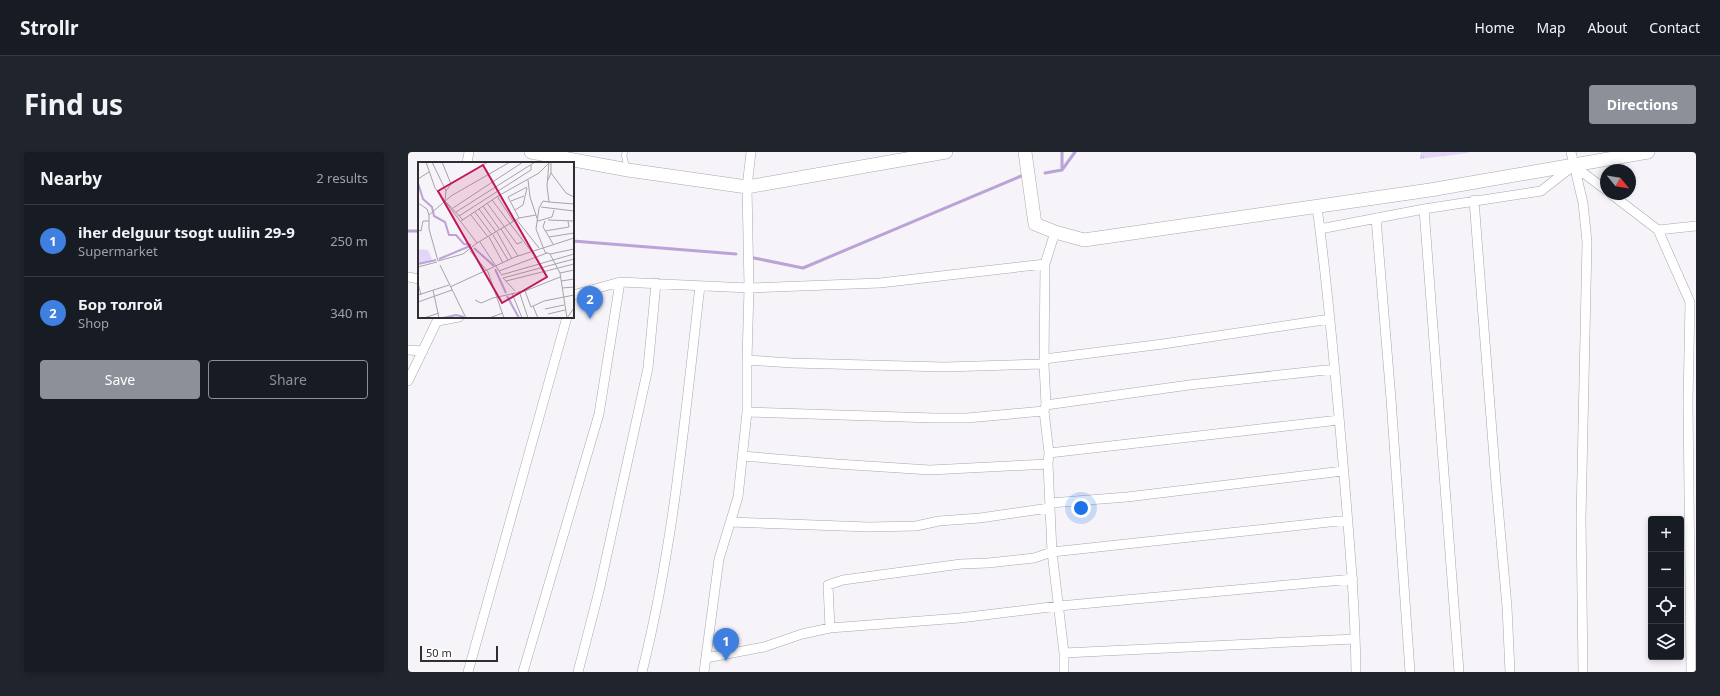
<!DOCTYPE html>
<meta charset="utf-8">
<style>
:root{--surface:#171b24;--page:#20242c;--text:#f1f3f6;--muted:#9ea1a6;--line:#363941;--accent:#8c9099}
body{margin:0;font-family:"Noto Sans",sans-serif;background:var(--page);color:var(--text)}
.controls{position:absolute;right:12px;bottom:12px;display:grid;overflow:hidden;border-radius:4px;box-shadow:0 2px 6px #0003}
.controls button{width:36px;height:36px;display:grid;place-items:center;padding:0;border:0;border-bottom:1px solid var(--line);background:var(--surface);color:var(--text);font:20px sans-serif}
.compass{position:absolute;left:1192px;top:12px;width:36px;height:36px;border-radius:50%;background:var(--surface);box-shadow:0 2px 6px #0003;rotate:120deg}
.scale{position:absolute;left:12px;bottom:10px;width:78px;box-sizing:border-box;padding-left:4px;border:2px solid #2f2e30;border-top:0;font-size:11px;line-height:14px;white-space:nowrap;color:#2f2e30;-webkit-text-stroke:3px #fff;paint-order:stroke}
.you{position:absolute;left:673px;top:356px;width:14px;height:14px;margin:-10px;border:3px solid #fff;border-radius:50%;background:#1a73e8;box-shadow:0 0 0 6px #1a73e833}
.badge{display:grid;place-items:center;width:26px;height:26px;border-radius:50%;background:var(--accent);color:#fff;font-size:13px;font-weight:700}
.pin{position:absolute;translate:-50% -33px;filter:drop-shadow(0 1px 2px #0008)}
.pin::after{content:'';position:absolute;top:21px;width:14px;height:12px;background:inherit;clip-path:polygon(0 0,100% 0,50% 100%)}
.list{margin:0;padding:0;list-style:none}
h2{display:flex;justify-content:space-between;align-items:center;height:52px;margin:0;padding:0 16px;font-size:17px}
h2 small{font-size:13px;font-weight:400;color:var(--muted)}
.list li{display:grid;grid-template-columns:26px 1fr auto;gap:12px;align-items:center;box-sizing:border-box;height:72px;padding:0 16px;border-top:1px solid var(--line)}
.list b{display:block;font-size:15px;white-space:nowrap}
.list p{margin:0;font-size:13px;white-space:nowrap;color:var(--muted)}
.list em{font-size:13px;font-style:normal;color:var(--muted)}
.actions{display:flex;gap:8px;padding:12px 16px}
.actions a{flex:1;padding:9px 0;border:1px solid var(--accent);border-radius:4px;text-align:center;font-size:14px;color:var(--accent)}
.actions .main{background:var(--accent);color:#fff}
.icon{flex:none;width:22px;height:22px;fill:none;stroke:currentColor;stroke-width:2;stroke-linecap:round;stroke-linejoin:round}
.map{position:relative;flex:none;width:1288px;height:520px;overflow:hidden;border-radius:4px}
header{display:flex;align-items:center;gap:24px;box-sizing:border-box;height:56px;padding:0 20px;background:var(--surface);border-bottom:1px solid var(--line)}
header strong{font-size:19px}
nav{display:flex;gap:22px;margin-inline-start:auto;font-size:14px}
.intro{display:flex;align-items:center;justify-content:space-between;box-sizing:border-box;height:96px;padding:0 24px}
h1{margin:0;font-size:28px}
.button{padding:10px 18px;border-radius:4px;background:var(--accent);color:#fff;font-size:14px;font-weight:700}
main{display:flex;gap:24px;padding:0 24px}
aside{flex:1;background:var(--surface);border-radius:4px;box-shadow:0 2px 6px #0003}
.map>svg:first-child{display:block}
.grass{fill:url(#grass-tufts)}
.lines{fill:none;stroke-linecap:round;stroke-linejoin:round}
.stream{stroke:#bba3d7;stroke-width:3}
.lane-casing{stroke:#a9a7ac;stroke-width:5.5}
.street-casing{stroke:#a9a7ac;stroke-width:10}
.secondary-casing{stroke:#a9a7ac;stroke-width:14}
.lane{stroke:#fff;stroke-width:4.5}
.street{stroke:#fff;stroke-width:9}
.secondary{stroke:#fff;stroke-width:13}
.inset-river{fill:none;stroke:#bba3d7;stroke-width:2}
.inset-road{fill:none;stroke:#a6a4a9;stroke-width:1}
.view{fill:#c2185b;fill-opacity:0.15;stroke:#c2185b;stroke-width:2}
.inset-edge{fill:none;stroke:#2f2e30;stroke-width:2}
</style>
<header>
<strong>Strollr</strong>
<nav><a>Home</a><a>Map</a><a>About</a><a>Contact</a></nav>
</header>
<div class="intro"><h1>Find us</h1><a class="button">Directions</a></div>
<main>
<aside>
<h2>Nearby<small>2 results</small></h2>
<ul class="list">
<li><span class="badge" style="background:#3f7fe0">1</span><div><b>iher delguur tsogt uuliin 29-9</b><p>Supermarket</p></div><em>250 m</em></li>
<li><span class="badge" style="background:#3f7fe0">2</span><div><b>Бор толгой</b><p>Shop</p></div><em>340 m</em></li>
</ul>
<div class="actions"><a class="main">Save</a><a>Share</a></div>
</aside>
<div class="map">
<svg width="1288" height="520" viewBox="0 0 1288 520">
<defs>
<pattern id="grass-tufts" width="24" height="20" patternUnits="userSpaceOnUse"><rect width="24" height="20" fill="#e5d6f9"/><path d="M3 7l-1-3M5 7V3M7 7l1-3M15 17l-1-3M17 17v-4M19 17l1-3" fill="none" stroke="#c5b8d6"/></pattern>
</defs>
<rect width="100%" height="100%" fill="#f6f3f9"/>
<!-- grass -->
<path class="grass" d="M 1013,0 L 1060,0 L 1060,1 L 1012,7 Z"/>
<g class="lines">
<!-- stream -->
<path class="stream" d="M 654,18 L 667,0
M 637,21 L 654,18 L 654,0
M 0,79 L 11,79
M 165,89 L 328,102
M 346,106 L 395,116 L 613,24"/>
<!-- lane casing -->
<g class="lane-casing">
<path id="lane" d="M 217,0 L 216,3 L 219,16"/>
</g>
<!-- street casing -->
<g class="street-casing">
<path id="street" d="M 1163,0 L 1175,51 L 1179,90 L 1173,367 L 1175,520
M 59,11 L 61,0
M 1166,14 L 1198,38
M 1203,42 L 1250,78 L 1282,150 L 1280,250 L 1283,520
M 1066,48 L 1088,331 L 1099,455 L 1102,520
M 909,55 C 920,136 927,218 934,299 C 940,373 947,446 948,520
M 1016,57 L 1051,520
M 968,66 L 983,247 L 1002,520
M 912,77 L 1016,57 L 1133,39 L 1165,14
M 1250,78 L 1288,74
M 647,80 L 637,112 L 636,212 L 638,253 L 636,259 L 641,301 L 640,312 L 644,400 L 656,501 L 656,520
M 0,125 L 11,127
M 165,143 L 212,130 L 341,136 L 472,131 L 637,112
M 30,169 L 51,165
M 0,198 L 15,199
M 636,207 L 755,192 L 922,167
M 339,208 L 384,211 L 537,215 L 636,212
M 0,229 L 31,165
M 638,253 L 781,233 L 927,217
M 339,260 L 526,266 L 559,266 L 636,259
M 641,301 L 931,268
M 334,304 L 429,312 L 522,318 L 640,312
M 642,351 L 719,345 L 935,319
M 323,370 L 461,375 L 508,374 L 531,369 L 572,366 L 641,356
M 422,476 L 420,433 L 435,428 L 553,412 L 580,411 L 626,406 L 644,400 L 940,368
M 656,501 L 946,487
M 298,506 L 356,495 L 394,482 L 422,476 L 552,466 L 651,454 L 945,427
M 60,520 L 159,165
M 115,520 L 191,262 L 212,130
M 170,520 L 191,439 L 240,216 L 248,131
M 234,520 C 266,393 277,263 292,134
M 296,520 L 311,407 L 330,345 L 339,260 L 339,208 L 341,136 L 339,35 L 343,0"/>
</g>
<!-- secondary casing -->
<g class="secondary-casing">
<path id="secondary" d="M 123,0 L 220,18 L 339,35 L 538,0
M 617,0 L 627,72 L 647,80 L 676,88 L 1022,38 L 1240,0"/>
</g>
<!-- lane -->
<use href="#lane" class="lane"/>
<!-- street -->
<use href="#street" class="street"/>
<!-- secondary -->
<use href="#secondary" class="secondary"/>
</g>
<!-- overview -->
<g transform="translate(10 10)">
<rect width="156" height="156" fill="#f6f3f9"/>
<path d="M 0,87 L 10,88 L 14,97 L 0,103 Z" fill="#e5d6f9"/>
<path class="inset-river" d="M 0,21 L 5,37 L 14,45 L 16,54 L 27,60 L 31,73 L 38,73 L 46,82 L 53,83M 56,86 L 76,104M 21,97 L 52,84M 0,102 L 18,98M 77,107 L 88,131M 89,134 L 101,156M 25,156 L 38,153 L 46,155"/>
<path class="inset-road" d="M 8,0 L 17,26 L 59,81M 14,0 L 28,29M 24,0 L 33,22M 131,0 L 129,24 L 131,40 L 125,39 L 121,46 L 118,67 L 127,90 L 132,92 L 142,111 L 149,156M 133,11 L 148,31 L 156,35M 0,17 L 11,10M 110,18 L 112,35 L 120,59 L 134,55 L 136,48M 130,18 L 133,11 L 133,0M 79,34 L 95,59M 74,38 L 113,89M 27,39 L 28,29 L 33,22 L 70,0M 93,39 L 106,34M 28,40 L 45,58M 131,40 L 156,42M 0,41 L 9,47 L 11,53M 69,41 L 99,82 L 104,80M 65,44 L 82,68M 123,45 L 156,49M 35,46 L 105,0M 61,47 L 78,70M 97,48 L 105,43 L 109,26M 38,50 L 117,0M 57,50 L 74,73M 53,53 L 70,75M 41,54 L 113,8 L 113,3M 101,56 L 90,35 L 109,25M 98,57 L 121,86M 130,58 L 156,59M 43,59 L 80,34 L 121,11 L 131,1M 127,59 L 125,65 L 131,75M 83,67 L 100,94M 0,68 L 3,69 L 5,59 L 11,59M 127,69 L 151,65 L 150,59M 79,70 L 94,97M 75,73 L 90,98M 71,75 L 85,101M 62,80 L 83,112M 135,82 L 131,75 L 156,71M 52,89 L 70,110 L 86,156M 132,92 L 156,87M 20,99 L 11,67 L 11,53 L 33,34 L 92,0M 20,99 L 45,92 L 59,81 L 101,56 L 118,53M 22,103 L 48,156M 0,105 L 19,100M 81,109 L 129,91M 142,111 L 156,108M 83,113 L 156,92M 85,116 L 156,97M 85,116 L 97,129M 88,119 L 156,102M 143,119 L 156,117M 0,121 L 3,133M 32,125 L 97,95 L 156,76M 144,126 L 156,125M 15,128 L 21,156M 101,129 L 110,156M 107,129 L 113,145 L 126,139 L 156,133M 94,131 L 104,156M 0,133 L 31,123M 57,138 L 63,141 L 75,136 L 107,129 L 142,115M 0,140 L 34,128M 115,144 L 120,156M 127,147 L 146,143M 130,152 L 147,148M 6,156 L 21,151M 30,156 L 45,156M 71,156 L 85,151M 149,156 L 156,146"/>
<path class="view" d="M 65,3 L 129,115 L 84,141 L 20,29 Z"/>
<rect width="156" height="156" class="inset-edge"/>
</g>
</svg>
<div class="controls">
<button>+</button>
<button>−</button>
<button><svg class="icon" aria-label="locate" viewBox="0 0 24 24"><circle cx="12" cy="12" r="6"/><path d="M12 2v4M12 18v4M2 12h4M18 12h4"/></svg></button>
<button><svg class="icon" aria-label="layers" viewBox="0 0 24 24"><path d="M12 4l9 5-9 5-9-5zM3 14l9 5 9-5"/></svg></button>
</div>
<svg class="compass" viewBox="-18 -18 36 36"><path d="M0-13l5 13h-10z" fill="#e53935"/><path d="M0 13l5-13h-10z" fill="#9ea1a6"/></svg>
<div class="scale">50 m</div>
<div class="you"></div>
<div class="pin badge" style="left:318px;top:509px;background:#3f7fe0">1</div>
<div class="pin badge" style="left:182px;top:167px;background:#3f7fe0">2</div>
</div>
</main>
